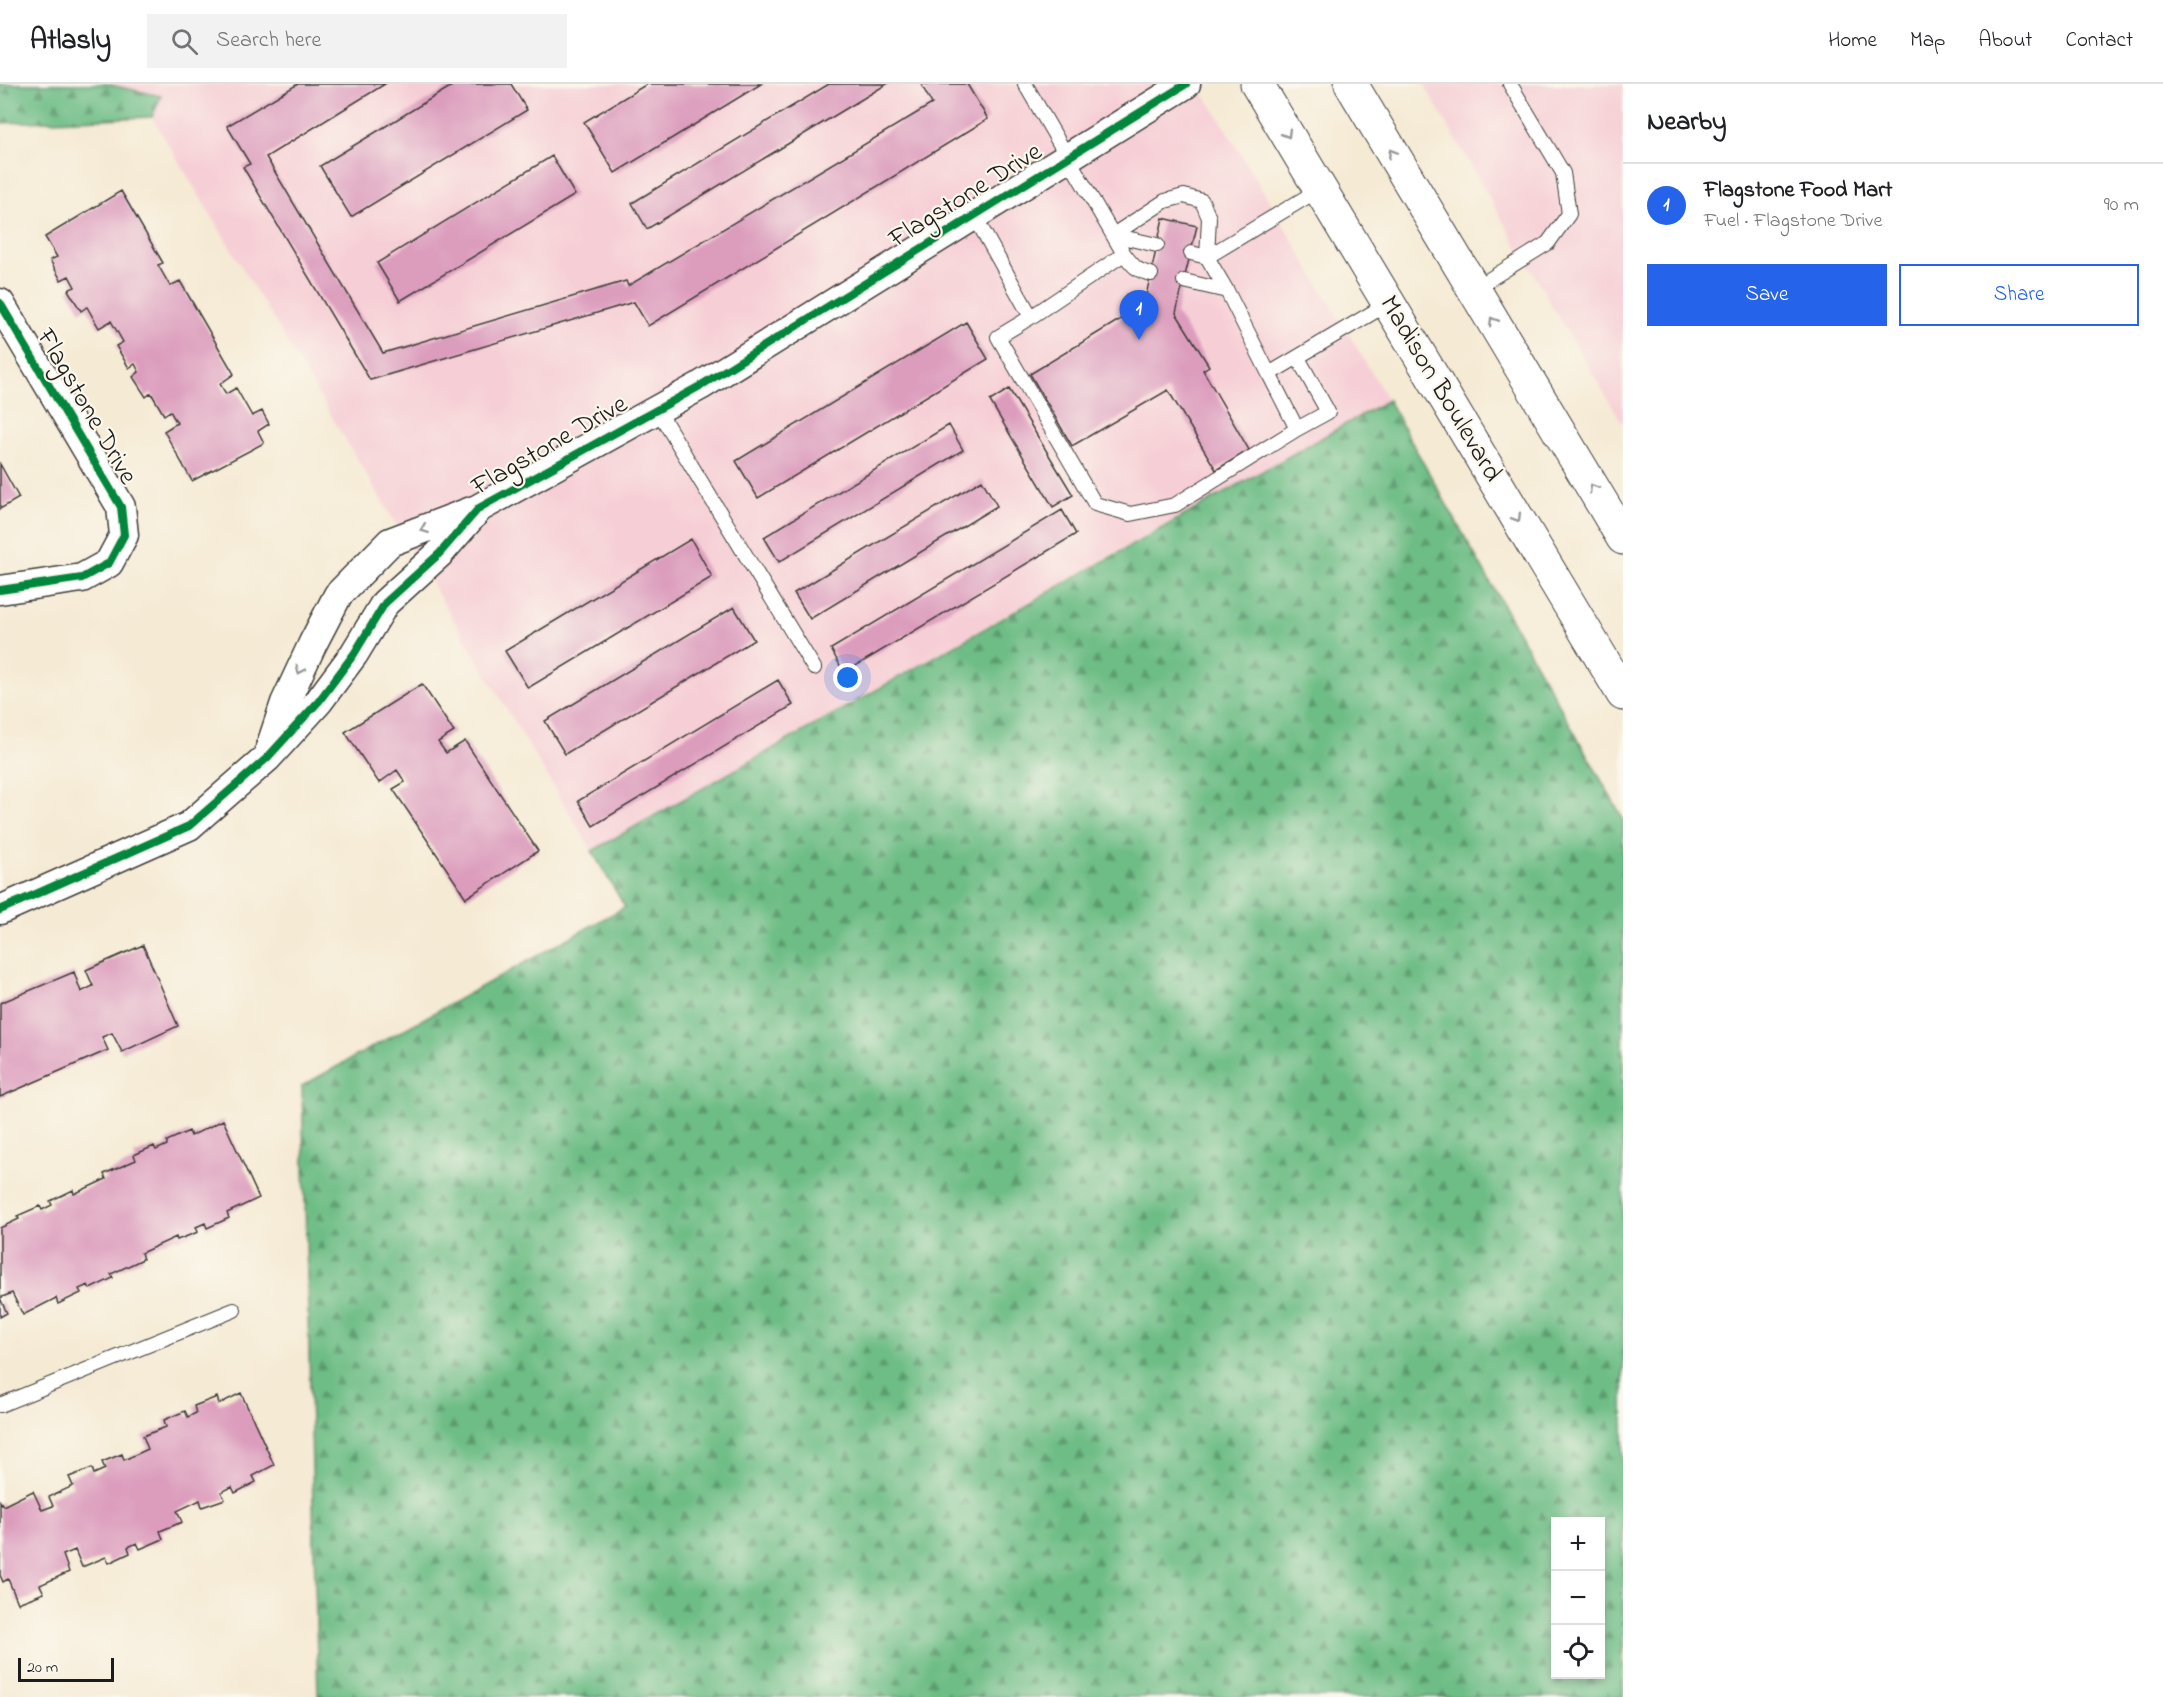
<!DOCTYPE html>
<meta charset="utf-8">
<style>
:root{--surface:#fff;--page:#f2f2f2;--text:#202124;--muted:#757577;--line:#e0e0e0;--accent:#2563eb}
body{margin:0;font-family:"Indie Flower",sans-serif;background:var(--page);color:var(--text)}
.controls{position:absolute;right:18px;bottom:18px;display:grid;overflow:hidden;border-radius:0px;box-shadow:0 3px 9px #0003}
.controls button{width:54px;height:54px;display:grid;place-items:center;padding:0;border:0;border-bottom:2px solid var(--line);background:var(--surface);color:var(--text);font:30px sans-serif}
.scale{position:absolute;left:18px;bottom:15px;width:96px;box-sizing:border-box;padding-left:6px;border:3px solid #1c1c1c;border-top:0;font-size:16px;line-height:21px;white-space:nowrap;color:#1c1c1c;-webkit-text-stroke:4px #fbf7ec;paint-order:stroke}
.you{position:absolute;left:848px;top:594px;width:21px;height:21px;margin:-15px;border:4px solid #fff;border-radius:50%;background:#1a73e8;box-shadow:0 0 0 9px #1a73e833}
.badge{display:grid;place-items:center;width:39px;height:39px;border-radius:50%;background:var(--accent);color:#fff;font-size:20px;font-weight:700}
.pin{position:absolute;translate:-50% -50px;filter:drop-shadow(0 2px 3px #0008)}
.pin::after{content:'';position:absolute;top:32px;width:21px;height:18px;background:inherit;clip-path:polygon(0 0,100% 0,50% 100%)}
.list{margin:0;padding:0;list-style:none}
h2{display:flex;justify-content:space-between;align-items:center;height:78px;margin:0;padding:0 24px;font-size:26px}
h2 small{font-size:20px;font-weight:400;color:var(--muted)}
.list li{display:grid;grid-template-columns:39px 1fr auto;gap:18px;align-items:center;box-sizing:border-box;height:84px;padding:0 24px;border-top:2px solid var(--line)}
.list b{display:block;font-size:22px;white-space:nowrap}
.list p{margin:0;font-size:20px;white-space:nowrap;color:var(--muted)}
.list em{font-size:20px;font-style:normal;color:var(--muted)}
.actions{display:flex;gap:12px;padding:18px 24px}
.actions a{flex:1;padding:14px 0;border:2px solid var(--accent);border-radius:0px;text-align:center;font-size:21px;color:var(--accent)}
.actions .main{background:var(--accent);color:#fff}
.icon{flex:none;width:33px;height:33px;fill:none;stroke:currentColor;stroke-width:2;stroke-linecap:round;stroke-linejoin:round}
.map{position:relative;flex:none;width:1623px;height:1613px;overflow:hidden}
header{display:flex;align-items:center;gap:36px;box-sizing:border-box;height:84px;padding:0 30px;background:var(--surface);border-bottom:2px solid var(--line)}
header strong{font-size:28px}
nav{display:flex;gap:33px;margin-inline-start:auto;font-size:21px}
.search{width:420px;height:54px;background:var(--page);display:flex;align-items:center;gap:15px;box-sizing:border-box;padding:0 21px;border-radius:0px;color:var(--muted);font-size:22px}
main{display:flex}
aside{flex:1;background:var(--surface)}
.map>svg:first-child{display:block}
.built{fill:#f6cfd6}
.forest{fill:url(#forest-firs);stroke:#456c51;stroke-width:1.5;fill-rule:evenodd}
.building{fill:#dc9dbd}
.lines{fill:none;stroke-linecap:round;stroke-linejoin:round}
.service-casing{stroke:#3d3b38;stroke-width:16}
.minor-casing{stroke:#3d3b38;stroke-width:31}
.secondary-casing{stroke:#3d3b38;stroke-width:35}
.service{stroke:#fff;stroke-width:14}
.minor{stroke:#fff;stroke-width:28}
.secondary{stroke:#fff;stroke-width:33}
.cycleway-casing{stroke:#fbf7ec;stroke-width:11}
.cycleway{stroke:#00873e;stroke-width:8}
.oneway{stroke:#999}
.labels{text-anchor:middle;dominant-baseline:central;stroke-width:4.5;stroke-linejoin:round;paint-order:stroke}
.street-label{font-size:27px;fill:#1c1c1c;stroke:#fbf7ec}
</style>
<header>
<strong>Atlasly</strong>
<div class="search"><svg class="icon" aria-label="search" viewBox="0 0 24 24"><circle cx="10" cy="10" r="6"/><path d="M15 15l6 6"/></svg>Search here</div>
<nav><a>Home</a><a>Map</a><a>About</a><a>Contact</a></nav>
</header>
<main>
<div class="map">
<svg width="1623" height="1613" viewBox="0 0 1623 1613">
<defs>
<pattern id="forest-firs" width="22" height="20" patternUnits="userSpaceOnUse" patternTransform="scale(1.5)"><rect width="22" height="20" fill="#6ebd86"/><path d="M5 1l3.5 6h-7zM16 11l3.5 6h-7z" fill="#5a996d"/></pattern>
</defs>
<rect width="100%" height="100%" fill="#fbf7ec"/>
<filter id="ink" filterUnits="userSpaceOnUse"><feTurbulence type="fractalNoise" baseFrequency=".0167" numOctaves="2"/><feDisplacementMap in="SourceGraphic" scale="12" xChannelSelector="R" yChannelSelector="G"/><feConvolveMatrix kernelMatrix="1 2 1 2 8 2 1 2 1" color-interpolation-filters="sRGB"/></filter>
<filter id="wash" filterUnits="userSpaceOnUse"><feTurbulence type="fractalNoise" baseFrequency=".008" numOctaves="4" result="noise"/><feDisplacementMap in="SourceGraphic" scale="24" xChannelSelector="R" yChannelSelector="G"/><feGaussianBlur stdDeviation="1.35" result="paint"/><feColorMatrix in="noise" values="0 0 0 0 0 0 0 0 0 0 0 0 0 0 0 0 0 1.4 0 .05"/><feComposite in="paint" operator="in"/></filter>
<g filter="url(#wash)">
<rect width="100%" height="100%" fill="#f5ead4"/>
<!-- built -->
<path class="built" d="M 106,0 L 1195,0 L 1214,25 L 1388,316 L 1114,469 L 592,767 L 152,33 L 161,12 Z
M 1424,0 L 1623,0 L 1623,340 L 1555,227 Z"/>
<!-- forest -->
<path class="forest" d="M 0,0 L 106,0 L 161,12 L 152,33 L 0,39 Z
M 1388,316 L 1623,735 L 1623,1613 L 318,1613 L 302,1002 L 625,823 L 592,767 ZM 1556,1438 L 1600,1438 L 1600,1590 L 1556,1590 Z"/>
<g id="blocks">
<!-- building -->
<path class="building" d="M 298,0 L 385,0 L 266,73 L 383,269 L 626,197 L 628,202 L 932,20 L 921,0 L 967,0 L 988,35 L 648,242 L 634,218 L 370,296 L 243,83 L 250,80 L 227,42 Z
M 455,0 L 511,0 L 527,26 L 351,133 L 320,82 Z
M 647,0 L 761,0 L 615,89 L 584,38 Z
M 829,0 L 887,0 L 647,145 L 632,119 Z
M 552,72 L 575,111 L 400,217 L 377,179 Z
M 121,107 L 163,179 L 158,181 L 170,202 L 180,197 L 234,290 L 220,300 L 226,310 L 236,304 L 252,332 L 262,327 L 269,340 L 258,347 L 264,359 L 192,397 L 164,347 L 177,339 L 170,327 L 164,331 L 151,309 L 146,313 L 133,293 L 139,288 L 135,280 L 129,284 L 116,262 L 123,258 L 111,237 L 99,244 L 87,223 L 81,227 L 68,206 L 75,203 L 69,192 L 61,196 L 50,176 L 57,173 L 45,153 Z
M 1163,134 L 1197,142 L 1176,229 L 1209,282 L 1203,286 L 1249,366 L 1216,386 L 1168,306 L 1072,362 L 1030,290 L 1144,221 Z
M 966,238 L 988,275 L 758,414 L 736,377 Z
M 1009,305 L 1073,411 L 1053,423 L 990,317 Z
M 949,341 L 963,366 L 779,478 L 764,453 Z
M 0,380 L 19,414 L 0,425 Z
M 982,396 L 997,422 L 810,535 L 794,509 Z
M 1062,426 L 1076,450 L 844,589 L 831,565 Z
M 691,455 L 712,493 L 528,604 L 505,567 Z
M 734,523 L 754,556 L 565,670 L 545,637 Z
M 778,596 L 793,621 L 593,742 L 578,717 Z
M 422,600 L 454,648 L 438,658 L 446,669 L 465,657 L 538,767 L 466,814 L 393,705 L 405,698 L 397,686 L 379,699 L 345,648 Z
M 143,861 L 178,942 L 122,968 L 112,949 L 102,953 L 108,966 L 0,1013 L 0,919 L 74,888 L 81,908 L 93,902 L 86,886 Z
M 223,1036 L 259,1114 L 227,1129 L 229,1134 L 207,1144 L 205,1139 L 196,1143 L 198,1148 L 177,1156 L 176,1153 L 141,1169 L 143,1175 L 111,1190 L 113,1194 L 90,1205 L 88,1201 L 79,1205 L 81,1209 L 58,1220 L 56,1214 L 23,1231 L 12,1209 L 0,1214 L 7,1229 L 0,1233 L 0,1144 L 19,1135 L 17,1132 L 40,1122 L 42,1126 L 52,1121 L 50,1117 L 73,1106 L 74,1110 L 106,1095 L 104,1090 L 136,1076 L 134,1071 L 154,1062 L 156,1066 L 167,1061 L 167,1057 L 189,1047 L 191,1052 Z
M 241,1309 L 274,1381 L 253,1392 L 256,1398 L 235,1409 L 232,1403 L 221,1408 L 225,1415 L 202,1423 L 200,1416 L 177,1427 L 182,1438 L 160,1447 L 163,1455 L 140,1465 L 137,1459 L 128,1463 L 130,1469 L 109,1479 L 106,1473 L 82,1483 L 75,1466 L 63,1471 L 69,1488 L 40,1501 L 44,1509 L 18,1519 L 8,1495 L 3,1498 L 0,1491 L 0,1417 L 3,1422 L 33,1407 L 42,1426 L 53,1422 L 49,1413 L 73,1402 L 69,1393 L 92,1384 L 94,1390 L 105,1385 L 102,1378 L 122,1370 L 124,1376 L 148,1365 L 143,1352 L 166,1343 L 164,1336 L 185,1327 L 188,1333 L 196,1329 L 194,1322 L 217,1313 L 219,1320 Z"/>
</g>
</g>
<g filter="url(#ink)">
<use href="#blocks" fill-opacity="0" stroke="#3d3b38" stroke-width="1.5"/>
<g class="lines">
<!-- service casing -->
<g class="service-casing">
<path id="service" d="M 1025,0 L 1124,170 L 1031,233
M 974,131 L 1031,233 L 998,253 L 1095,420 L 1130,430 L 1175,421 L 1297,345 L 1269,290 L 1389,219
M 1113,151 L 1165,117 L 1184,112 L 1202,117 L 1209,134 L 1207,173 L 1191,169
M 1113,151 L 1157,161
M 1124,170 C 1133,182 1137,187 1151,190
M 1184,197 L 1227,207
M 1474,205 L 1548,159 L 1569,130 L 1563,89 L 1510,0
M 1269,290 L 1227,207 L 1207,173 L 1320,105
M 657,325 L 814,584
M 1297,345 L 1328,328 L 1298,274
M 0,1321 L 234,1226"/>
</g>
<!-- minor casing -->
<g class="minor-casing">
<path id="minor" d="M 0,219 L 121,423 L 124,451 L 109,479 L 82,494 L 0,506
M 270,664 L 285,619 L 313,559 L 338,511 L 390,458 L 474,426
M 0,826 L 189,742 L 267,674 L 319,617 L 354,570 L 385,519 L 439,470 L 479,424 L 700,302 L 1186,0"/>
</g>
<!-- secondary casing -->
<g class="secondary-casing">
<path id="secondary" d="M 1257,0 L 1623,610
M 1351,0 L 1623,454"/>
</g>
<!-- service -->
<use href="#service" class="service"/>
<!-- minor -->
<use href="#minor" class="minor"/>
<!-- secondary -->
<use href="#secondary" class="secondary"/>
<!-- cycleway casing -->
<g class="cycleway-casing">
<path id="cycleway" d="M 0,219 L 121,423 L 124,451 L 109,479 L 82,494 L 0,506
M 0,826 L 189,742 L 267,674 L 319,617 L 354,570 L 385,519 L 439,470 L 479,424 L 700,302 L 1186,0"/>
</g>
<!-- cycleway -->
<use href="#cycleway" class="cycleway"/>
</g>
<!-- one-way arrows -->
<defs><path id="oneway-chevron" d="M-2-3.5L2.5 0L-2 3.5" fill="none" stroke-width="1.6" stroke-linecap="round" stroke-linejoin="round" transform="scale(1.5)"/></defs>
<g class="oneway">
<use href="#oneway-chevron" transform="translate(1287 50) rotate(59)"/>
<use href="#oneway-chevron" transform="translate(1392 69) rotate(-121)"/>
<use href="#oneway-chevron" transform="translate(1493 237) rotate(-121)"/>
<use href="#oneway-chevron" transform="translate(1593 404) rotate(-121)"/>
<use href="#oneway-chevron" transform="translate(1517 434) rotate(59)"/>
<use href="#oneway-chevron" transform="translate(424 445) rotate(159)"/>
<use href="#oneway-chevron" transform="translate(300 586) rotate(115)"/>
</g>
</g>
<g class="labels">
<!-- street labels -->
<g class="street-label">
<text transform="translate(966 112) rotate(-32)">Flagstone Drive</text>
<text transform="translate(1440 305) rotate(59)">Madison Boulevard</text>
<text transform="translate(86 323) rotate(60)">Flagstone Drive</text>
<text transform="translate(550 362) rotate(-30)">Flagstone Drive</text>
</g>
</g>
</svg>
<div class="controls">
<button>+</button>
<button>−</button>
<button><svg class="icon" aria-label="locate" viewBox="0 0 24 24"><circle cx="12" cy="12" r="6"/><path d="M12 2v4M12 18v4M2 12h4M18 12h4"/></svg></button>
</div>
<div class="scale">20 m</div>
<div class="you"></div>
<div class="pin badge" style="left:1139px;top:256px">1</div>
</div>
<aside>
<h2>Nearby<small></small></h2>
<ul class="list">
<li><span class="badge">1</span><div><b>Flagstone Food Mart</b><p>Fuel · Flagstone Drive</p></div><em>90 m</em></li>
</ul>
<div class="actions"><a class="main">Save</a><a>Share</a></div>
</aside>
</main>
